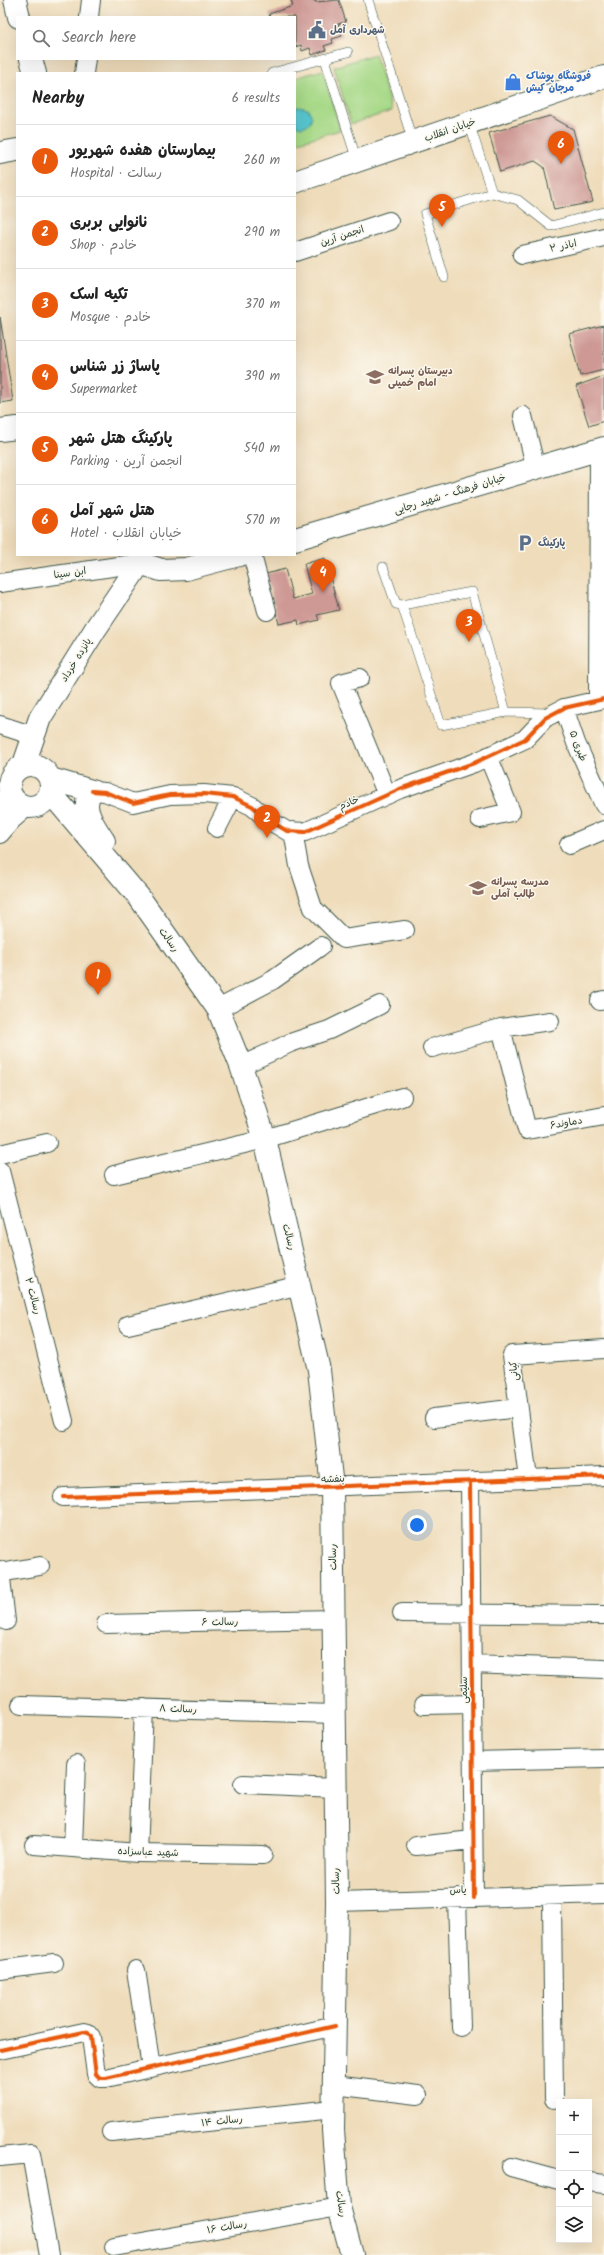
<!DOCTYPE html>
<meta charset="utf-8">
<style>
:root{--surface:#fff;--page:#f2f2f2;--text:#222;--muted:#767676;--line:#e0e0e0;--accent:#ea580c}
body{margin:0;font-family:Kalam,"Playpen Sans Arabic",sans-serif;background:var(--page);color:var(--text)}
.controls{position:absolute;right:12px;bottom:12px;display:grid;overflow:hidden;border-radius:0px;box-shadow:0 4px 16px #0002}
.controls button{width:36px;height:36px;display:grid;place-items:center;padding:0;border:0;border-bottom:1px solid var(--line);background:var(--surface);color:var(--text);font:20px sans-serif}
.you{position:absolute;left:417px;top:1525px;width:14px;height:14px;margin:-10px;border:3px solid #fff;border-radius:50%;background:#1a73e8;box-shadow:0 0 0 6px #1a73e833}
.badge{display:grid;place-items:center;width:26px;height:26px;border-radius:50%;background:var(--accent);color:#fff;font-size:13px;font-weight:700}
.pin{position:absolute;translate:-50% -33px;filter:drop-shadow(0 1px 2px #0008)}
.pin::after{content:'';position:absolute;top:21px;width:14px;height:12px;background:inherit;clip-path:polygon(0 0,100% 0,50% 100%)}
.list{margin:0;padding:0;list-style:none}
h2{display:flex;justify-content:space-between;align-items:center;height:52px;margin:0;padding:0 16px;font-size:17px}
h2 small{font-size:13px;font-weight:400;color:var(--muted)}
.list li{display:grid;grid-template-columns:26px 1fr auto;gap:12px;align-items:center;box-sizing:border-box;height:72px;padding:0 16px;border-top:1px solid var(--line)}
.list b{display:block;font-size:15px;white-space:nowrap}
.list p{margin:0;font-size:13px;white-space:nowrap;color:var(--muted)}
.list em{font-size:13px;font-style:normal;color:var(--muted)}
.icon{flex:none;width:22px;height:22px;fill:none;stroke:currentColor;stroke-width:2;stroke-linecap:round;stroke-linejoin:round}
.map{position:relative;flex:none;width:604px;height:2255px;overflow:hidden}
.search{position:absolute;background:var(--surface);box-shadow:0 4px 16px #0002;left:16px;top:16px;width:280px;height:44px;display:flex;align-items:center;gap:10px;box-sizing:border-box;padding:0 14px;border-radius:0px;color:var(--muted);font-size:15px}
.panel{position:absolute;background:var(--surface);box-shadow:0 4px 16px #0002;left:16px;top:72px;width:280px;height:484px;border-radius:0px}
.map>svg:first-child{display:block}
.green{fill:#a7d988;stroke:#638b5e}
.water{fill:#57c4ce;stroke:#3b8081}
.building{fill:#ce9894}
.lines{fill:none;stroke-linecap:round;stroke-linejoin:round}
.service-casing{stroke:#3e5548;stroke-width:10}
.minor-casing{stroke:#3e5548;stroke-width:20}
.secondary-casing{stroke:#3e5548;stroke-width:24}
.service{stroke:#fff;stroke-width:9}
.minor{stroke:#fff;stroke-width:18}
.secondary{stroke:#fff;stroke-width:22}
.cycleway-casing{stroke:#fbf7ec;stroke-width:6}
.cycleway{stroke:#e8590c;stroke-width:4}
.labels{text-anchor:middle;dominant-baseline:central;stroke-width:3;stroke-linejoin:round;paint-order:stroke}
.service-label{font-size:10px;font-weight:bold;fill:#4e5e75;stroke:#fbf7ec;text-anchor:start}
.shop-label{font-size:10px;font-weight:bold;fill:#366cbe;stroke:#fbf7ec;text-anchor:start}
.street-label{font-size:10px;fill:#1f3d34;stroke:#fbf7ec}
.education-label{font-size:10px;font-weight:bold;fill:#785e54;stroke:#fbf7ec;text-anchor:start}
</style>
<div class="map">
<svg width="604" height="2255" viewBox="0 0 604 2255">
<rect width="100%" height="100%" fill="#fbf7ec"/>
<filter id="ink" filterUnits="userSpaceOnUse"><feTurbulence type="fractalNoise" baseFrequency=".025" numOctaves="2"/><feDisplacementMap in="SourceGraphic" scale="8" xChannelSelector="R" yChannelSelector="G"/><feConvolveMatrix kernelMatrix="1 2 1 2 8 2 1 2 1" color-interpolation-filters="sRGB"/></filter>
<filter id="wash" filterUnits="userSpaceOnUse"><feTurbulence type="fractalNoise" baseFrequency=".012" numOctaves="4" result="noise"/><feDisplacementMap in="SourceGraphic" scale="16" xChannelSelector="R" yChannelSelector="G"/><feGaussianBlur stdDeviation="0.9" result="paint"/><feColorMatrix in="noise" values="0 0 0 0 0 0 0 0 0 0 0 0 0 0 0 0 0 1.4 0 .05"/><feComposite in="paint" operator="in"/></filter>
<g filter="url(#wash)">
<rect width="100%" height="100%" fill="#efdcba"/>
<!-- green -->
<path class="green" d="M 375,54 L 392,111 L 351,124 L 334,67 Z
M 323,70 L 340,130 L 295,143 L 295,78 Z"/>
<!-- water -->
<path class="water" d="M 299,107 L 308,109 L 312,117 L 309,124 L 302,127 L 295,125 L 295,108 Z"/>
<g id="blocks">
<!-- building -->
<path class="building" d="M 294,0 L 315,0 L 315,2 L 339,0 L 346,22 L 338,24 L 342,36 L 332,39 L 333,43 L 324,46 L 326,50 L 312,55 L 310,48 L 302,51 L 301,45 L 295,47 L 295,17 L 270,17 L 269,14 L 293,6 L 291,1 Z
M 550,116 L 573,129 L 593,202 L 554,210 L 544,167 L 535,161 L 500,172 L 489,133 Z
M 0,317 L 13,401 L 0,403 Z
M 604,325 L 604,370 L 580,376 L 569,334 Z
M 604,376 L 604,421 L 589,426 L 576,386 Z
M 325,558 L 339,610 L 317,615 L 319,620 L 299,625 L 298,620 L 279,624 L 266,574 L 285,569 L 293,599 L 312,594 L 304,564 Z"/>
</g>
</g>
<g filter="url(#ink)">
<use href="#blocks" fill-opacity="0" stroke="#3e5548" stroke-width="1"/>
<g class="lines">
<!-- service casing -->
<g class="service-casing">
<path id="service" d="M 368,0 L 413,142
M 325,59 L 357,161
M 272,73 L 348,52
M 469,123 L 492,193
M 444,277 L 425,214 L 492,193 L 518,200 L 551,226 L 604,212
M 383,567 L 396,604 L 402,605 L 472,592 L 506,712
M 402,605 L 441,725 L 506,712 L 550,713"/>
</g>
<!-- minor casing -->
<g class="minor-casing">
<path id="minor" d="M 89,17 L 91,0
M 84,73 L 86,59
M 295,252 L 389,221
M 522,255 L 604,237
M 523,416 L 536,469
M 252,555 L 267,611
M 0,583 L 140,563
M 360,678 L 341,683 L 387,795
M 598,699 L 599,450
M 564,708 L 576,743 L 604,805
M 0,725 L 34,736
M 92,791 L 105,792 L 133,803 L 170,795 L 204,794 L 233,797 L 252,806 L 270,821 L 287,831 L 305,832 L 400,789 L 474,763 L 525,739 L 545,718 L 564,708 L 604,699
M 0,817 L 8,792
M 480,819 L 511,812 L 488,756
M 217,828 L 233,797
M 293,831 L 299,866 L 313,908 L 344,939 L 405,930
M 0,834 L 12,820 L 27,807
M 569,845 L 604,830
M 600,1001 L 604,1000
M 218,1009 L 273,980 L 321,946
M 501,1028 L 527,1130 L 604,1116
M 432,1048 L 501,1028 L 550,1021
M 241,1066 L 290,1043 L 329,1030 L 380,1005
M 0,1154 L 47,1143
M 0,1171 L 64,1421
M 114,1175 L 265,1139 L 402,1097
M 128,1325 L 301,1285
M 434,1418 L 518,1408
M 528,1479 L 512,1355 L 604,1349
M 470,1481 L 474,1898
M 63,1497 L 604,1476
M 0,1570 L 6,1621
M 0,1573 L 40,1566
M 402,1613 L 604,1615
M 106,1624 L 334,1619
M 472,1664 L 604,1669
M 21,1705 L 335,1714
M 424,1705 L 472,1704
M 473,1761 L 604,1758
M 243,1784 L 336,1788
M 34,1845 L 138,1853 L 263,1855
M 416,1846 L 473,1840
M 73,1848 L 76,1764
M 138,1853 L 144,1708
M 552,1896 L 554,2099
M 457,1898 L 461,2027
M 337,1902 L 604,1894
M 0,1970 L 54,1963
M 136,1970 L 151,2067
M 0,2050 L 84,2032 L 88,2033 L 91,2037 L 96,2074 L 100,2078 L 106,2078 L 335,2026
M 334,2085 L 418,2095
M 111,2132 L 334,2109
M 0,2157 L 31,2154 L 49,2255
M 511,2167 L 559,2180
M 589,2182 L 604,2184
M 114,2247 L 339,2207"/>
</g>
<!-- secondary casing -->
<g class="secondary-casing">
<path id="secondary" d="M 15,0 L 19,17
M 31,59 L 35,73
M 0,153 L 17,150
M 295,182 L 604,77
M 0,430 L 17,428
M 295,539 L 604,448
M 140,563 L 161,570 L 186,569 L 239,555
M 24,764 L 40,718 L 96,628 L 140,563
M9 786a21 21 0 1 1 42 0a21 21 0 1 1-42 0Z
M 51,779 L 92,791 C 79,806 94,826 104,841
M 50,792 L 139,897 L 218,1009 L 241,1066 L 265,1139 L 319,1370 L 332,1487 L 337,1902 L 333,2130 L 339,2207 L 352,2255"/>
</g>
<!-- service -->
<use href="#service" class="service"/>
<!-- minor -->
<use href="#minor" class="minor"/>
<!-- secondary -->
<use href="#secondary" class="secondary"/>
<!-- cycleway casing -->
<g class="cycleway-casing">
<path id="cycleway" d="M 92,791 L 105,792 L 133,803 L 170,795 L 204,794 L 233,797 L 252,806 L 270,821 L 287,831 L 305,832 L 400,789 L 474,763 L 525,739 L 545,718 L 564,708 L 604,699
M 470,1481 L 474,1898
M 63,1497 L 604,1476
M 0,2050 L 84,2032 L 88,2033 L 91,2037 L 96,2074 L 100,2078 L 106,2078 L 335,2026"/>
</g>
<!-- cycleway -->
<use href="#cycleway" class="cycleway"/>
</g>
</g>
<!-- icons -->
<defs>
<g id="civic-bare" transform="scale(1.38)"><path d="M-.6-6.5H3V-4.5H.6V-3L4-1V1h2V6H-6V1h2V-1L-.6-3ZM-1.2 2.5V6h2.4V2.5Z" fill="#5c6f8a" stroke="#fbf7ec" stroke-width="2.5" paint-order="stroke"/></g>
<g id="shop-bare" transform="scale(1.38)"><path d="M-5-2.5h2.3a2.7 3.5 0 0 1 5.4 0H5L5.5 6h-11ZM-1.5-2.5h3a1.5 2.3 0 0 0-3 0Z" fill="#3f7fe0" stroke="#fbf7ec" stroke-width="2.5" paint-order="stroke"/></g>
<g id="school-bare" transform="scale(1.38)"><path d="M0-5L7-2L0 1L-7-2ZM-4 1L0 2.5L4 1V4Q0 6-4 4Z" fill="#8d6e63" stroke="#fbf7ec" stroke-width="2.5" paint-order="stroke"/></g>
<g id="parking-bare" transform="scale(1.38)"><path d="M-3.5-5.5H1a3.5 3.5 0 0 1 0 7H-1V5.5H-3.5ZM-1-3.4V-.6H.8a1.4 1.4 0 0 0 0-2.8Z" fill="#5c6f8a" stroke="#fbf7ec" stroke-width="2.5" paint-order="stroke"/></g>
</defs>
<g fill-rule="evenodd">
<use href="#civic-bare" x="317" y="30"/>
<use href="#shop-bare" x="513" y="82"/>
<use href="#school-bare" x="375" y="377"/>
<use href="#parking-bare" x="525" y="543"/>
<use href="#school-bare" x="478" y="888"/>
</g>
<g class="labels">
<!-- service labels -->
<g class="service-label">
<text x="330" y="30">شهرداری آمل</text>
<text x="538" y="543">پارکینگ</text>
</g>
<!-- shop labels -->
<g class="shop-label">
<text x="526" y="76">فروشگاه پوشاک<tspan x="526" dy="12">مرجان کیش</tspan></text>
</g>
<!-- street labels -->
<g class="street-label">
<text transform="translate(450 130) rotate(-19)">خیابان انقلاب</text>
<text transform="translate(342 236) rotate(-18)">انجمن آرین</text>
<text transform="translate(563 246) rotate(-12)">اباذر ۲</text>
<text transform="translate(450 494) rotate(-17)">خیابان فرهنگ - شهید رجایی</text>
<text transform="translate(70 573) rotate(-8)">ابن سینا</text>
<text transform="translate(76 660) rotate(-58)">پانزده خرداد</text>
<text transform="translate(578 746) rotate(69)">طبری ۵</text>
<text transform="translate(349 803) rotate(-24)">خادم</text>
<text transform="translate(169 940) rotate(55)">رسالت</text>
<text transform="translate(566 1123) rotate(-10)">دماوند۶</text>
<text transform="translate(289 1237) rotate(76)">رسالت</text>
<text transform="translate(33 1296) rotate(75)">رسالت ۲</text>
<text transform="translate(514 1371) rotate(-96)">کیانی</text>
<text transform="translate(333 1479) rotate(-2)">بنفشه</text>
<text transform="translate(333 1557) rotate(-91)">رسالت</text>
<text transform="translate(220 1622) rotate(-1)">رسالت ۶</text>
<text transform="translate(464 1690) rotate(-91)">سلیمی</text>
<text transform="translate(178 1709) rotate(2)">رسالت ۸</text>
<text transform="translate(148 1852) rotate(2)">شهید عباسزاده</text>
<text transform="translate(336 1881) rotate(-92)">رسالت</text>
<text transform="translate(458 1890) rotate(-2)">یاس</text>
<text transform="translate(222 2121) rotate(-6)">رسالت ۱۴</text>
<text transform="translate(341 2204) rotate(81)">رسالت</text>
<text transform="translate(227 2227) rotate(-10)">رسالت ۱۶</text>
</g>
<!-- education labels -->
<g class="education-label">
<text x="388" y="371">دبیرستان پسرانه<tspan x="388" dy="12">امام خمینی</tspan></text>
<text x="491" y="882">مدرسه پسرانه<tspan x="491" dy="12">طالب آملی</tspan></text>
</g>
</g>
</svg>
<div class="controls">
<button>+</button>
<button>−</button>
<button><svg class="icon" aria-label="locate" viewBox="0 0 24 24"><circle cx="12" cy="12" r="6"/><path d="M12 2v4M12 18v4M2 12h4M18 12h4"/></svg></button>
<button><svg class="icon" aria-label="layers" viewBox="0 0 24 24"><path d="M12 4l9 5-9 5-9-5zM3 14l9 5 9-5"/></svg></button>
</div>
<div class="you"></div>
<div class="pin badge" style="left:98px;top:995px">1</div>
<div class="pin badge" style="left:267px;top:838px">2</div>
<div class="pin badge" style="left:469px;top:642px">3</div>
<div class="pin badge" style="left:323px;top:592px">4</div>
<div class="pin badge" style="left:442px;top:227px">5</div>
<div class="pin badge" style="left:561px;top:164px">6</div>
<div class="search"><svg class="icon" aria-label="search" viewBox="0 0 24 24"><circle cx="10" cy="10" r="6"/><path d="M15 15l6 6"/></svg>Search here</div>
<section class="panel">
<h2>Nearby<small>6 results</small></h2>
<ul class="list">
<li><span class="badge">1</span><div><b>بیمارستان هفده شهریور</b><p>Hospital · رسالت</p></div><em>260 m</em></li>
<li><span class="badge">2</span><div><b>نانوایی بربری</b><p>Shop · خادم</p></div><em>290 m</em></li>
<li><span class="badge">3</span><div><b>تکیه اسک</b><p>Mosque · خادم</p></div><em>370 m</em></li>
<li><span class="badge">4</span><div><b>پاساژ زر شناس</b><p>Supermarket</p></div><em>390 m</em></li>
<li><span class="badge">5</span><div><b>پارکینگ هتل شهر</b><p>Parking · انجمن آرین</p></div><em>540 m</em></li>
<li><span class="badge">6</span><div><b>هتل شهر آمل</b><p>Hotel · خیابان انقلاب</p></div><em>570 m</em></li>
</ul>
</section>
</div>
